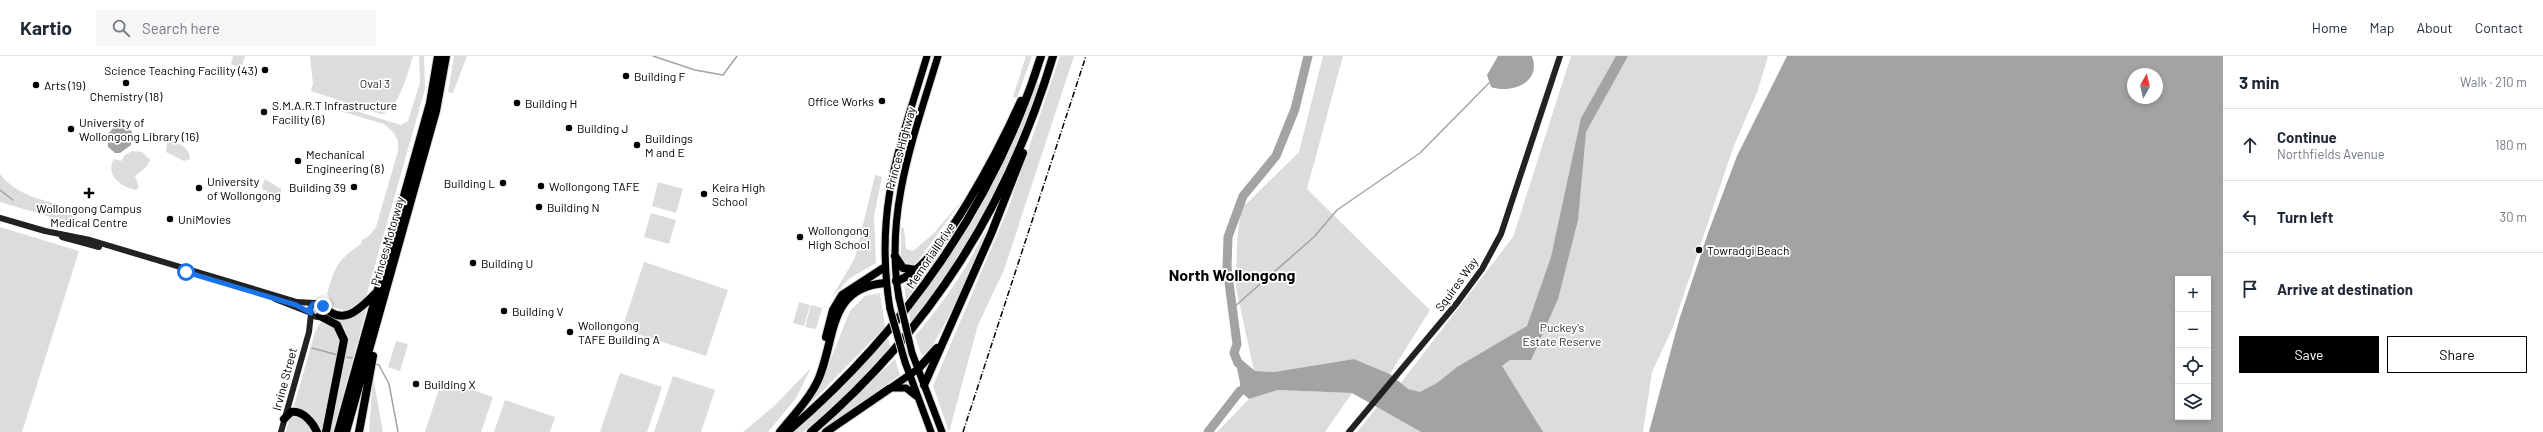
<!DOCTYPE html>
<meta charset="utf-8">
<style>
:root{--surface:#fff;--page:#f6f6f7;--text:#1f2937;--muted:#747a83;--line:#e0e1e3;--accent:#000}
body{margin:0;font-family:Barlow,sans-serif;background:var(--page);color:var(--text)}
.controls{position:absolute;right:12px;bottom:12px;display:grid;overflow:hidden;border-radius:0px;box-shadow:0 2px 6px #0003}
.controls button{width:36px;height:36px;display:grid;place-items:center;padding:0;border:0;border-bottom:1px solid var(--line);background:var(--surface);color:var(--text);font:20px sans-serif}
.compass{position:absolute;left:2127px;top:12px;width:36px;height:36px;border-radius:50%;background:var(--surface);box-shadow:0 2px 6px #0003;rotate:8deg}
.stop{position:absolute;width:12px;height:12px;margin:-9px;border:3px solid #1a73e8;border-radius:50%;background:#fff}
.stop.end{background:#1a73e8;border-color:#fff;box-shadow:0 1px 4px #0008}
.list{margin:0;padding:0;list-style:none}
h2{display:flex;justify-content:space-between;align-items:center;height:52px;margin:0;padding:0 16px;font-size:17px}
h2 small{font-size:13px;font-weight:400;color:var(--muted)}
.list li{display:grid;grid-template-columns:26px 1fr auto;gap:12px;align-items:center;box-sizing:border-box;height:72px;padding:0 16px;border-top:1px solid var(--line)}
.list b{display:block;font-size:15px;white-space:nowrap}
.list p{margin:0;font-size:13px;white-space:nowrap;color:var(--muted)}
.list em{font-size:13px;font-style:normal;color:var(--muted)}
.actions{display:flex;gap:8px;padding:12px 16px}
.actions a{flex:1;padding:9px 0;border:1px solid var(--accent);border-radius:0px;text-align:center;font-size:14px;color:var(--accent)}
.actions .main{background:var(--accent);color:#fff}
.icon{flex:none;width:22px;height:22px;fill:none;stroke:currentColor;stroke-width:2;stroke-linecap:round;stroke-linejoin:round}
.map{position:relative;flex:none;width:2223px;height:376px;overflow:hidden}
header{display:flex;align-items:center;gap:24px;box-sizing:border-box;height:56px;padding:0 20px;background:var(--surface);border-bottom:1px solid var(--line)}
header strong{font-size:19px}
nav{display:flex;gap:22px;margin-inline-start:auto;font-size:14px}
.search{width:280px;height:36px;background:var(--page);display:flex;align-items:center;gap:10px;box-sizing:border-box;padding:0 14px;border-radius:0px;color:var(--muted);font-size:15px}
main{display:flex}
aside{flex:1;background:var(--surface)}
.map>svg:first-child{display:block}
.green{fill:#dcdcdc}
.water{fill:#a3a3a3;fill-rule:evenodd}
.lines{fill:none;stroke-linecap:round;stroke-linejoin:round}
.stream{stroke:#a3a3a3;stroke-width:1.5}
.river{stroke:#a3a3a3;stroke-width:9}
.primary-casing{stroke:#dbdbdb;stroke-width:9}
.highway-casing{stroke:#dbdbdb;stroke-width:10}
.secondary{stroke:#222;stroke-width:6}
.primary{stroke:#000;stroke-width:7}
.highway{stroke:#000;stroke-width:8}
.rail{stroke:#000;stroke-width:1.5;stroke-dasharray:6 2 1 2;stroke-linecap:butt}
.primary-bridge-casing{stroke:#dbdbdb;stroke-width:9;stroke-linecap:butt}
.primary-bridge{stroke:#000;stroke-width:7}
.route{stroke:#1a73e8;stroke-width:5}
.poi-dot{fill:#000;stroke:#fff;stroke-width:1.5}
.labels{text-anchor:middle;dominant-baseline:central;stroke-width:3.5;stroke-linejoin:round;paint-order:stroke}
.poi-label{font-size:12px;fill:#000;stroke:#fff;text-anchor:start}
.park-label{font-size:12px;fill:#333;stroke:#fff}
.street-label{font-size:12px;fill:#000;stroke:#fff}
.district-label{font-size:16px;font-weight:bold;fill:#000;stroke:#fff}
</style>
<header>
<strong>Kartio</strong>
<div class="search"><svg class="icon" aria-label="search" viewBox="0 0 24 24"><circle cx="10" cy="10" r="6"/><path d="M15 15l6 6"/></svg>Search here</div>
<nav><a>Home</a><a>Map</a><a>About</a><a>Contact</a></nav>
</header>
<main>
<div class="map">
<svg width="2223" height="376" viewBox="0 0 2223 376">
<rect width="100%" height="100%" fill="#fff"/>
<!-- green -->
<path class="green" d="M 233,0 L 245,0 L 241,12 L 231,8 Z
M 310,0 L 413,0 C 408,16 398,56 381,58 L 311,35 L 313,28 Z
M 419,0 L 424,0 L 425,33 L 364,248 L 368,248 L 333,376 L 328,376 L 347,284 L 345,273 L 335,261 L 347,256 L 334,251 L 327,238 C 335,210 338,204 362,187 L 361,185 L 370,179 L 376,171 L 398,95 L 398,85 L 394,77 L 384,68 L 340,55 L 343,51 L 401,69 L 408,65 L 420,27 Z
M 454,0 L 467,0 L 453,37 L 448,36 Z
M 1026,0 L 1032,0 L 1017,42 L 1013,41 Z
M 1060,0 L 1074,0 L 1004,214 L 978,269 L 949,376 L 933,330 L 1008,153 Z
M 1323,0 L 1343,0 L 1307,133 L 1430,254 L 1390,318 L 1354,303 L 1274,316 L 1254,315 L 1236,232 L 1237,185 L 1241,153 L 1299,96 Z
M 1571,0 L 1768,0 L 1758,34 L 1733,92 L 1673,271 L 1652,316 L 1643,376 L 1450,376 L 1409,334 L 1400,328 L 1513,181 Z
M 1035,26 L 1039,27 C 1026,65 1014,103 995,138 C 971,184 942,227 911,270 L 909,257 L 975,161 L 1017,75 Z
M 169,85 C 180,88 189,90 190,103 L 184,105 L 166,96 L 167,86 Z
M 132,95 L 142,96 L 150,104 L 147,110 L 135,120 L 139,131 L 136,134 C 123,132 104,120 114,103 L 121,105 L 125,99 Z
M 0,118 C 17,140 43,144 69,151 L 74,164 L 71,173 L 54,162 L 0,146 Z
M 875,119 L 882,121 L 874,160 L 876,207 L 850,222 L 832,241 L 855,202 Z
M 265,123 L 281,133 L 281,140 L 278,142 L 272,142 L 267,137 L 267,134 L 263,134 L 262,130 Z
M 658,126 L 683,133 L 676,157 L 652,150 Z
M 963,143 L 918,205 L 913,209 L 906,207 L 901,202 L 901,172 L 904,172 L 906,193 L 913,195 L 934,177 Z
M 968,148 L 938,201 L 906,245 L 904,227 L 919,216 Z
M 651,157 L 676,164 L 669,188 L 644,181 Z
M 988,170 L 970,219 L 944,269 L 931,293 L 922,300 L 915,280 C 945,245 967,212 988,170 Z
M 0,171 L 79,195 L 22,376 L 0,376 Z
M 644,206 L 728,234 L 706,300 L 622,273 Z
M 880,237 L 885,271 L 803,355 L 822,325 L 850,255 L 865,240 Z
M 799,246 L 810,249 L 804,270 L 793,267 Z
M 811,249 L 822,252 L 816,273 L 805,271 Z
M 320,267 C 331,267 337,273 340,283 L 322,376 L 305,357 L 294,350 L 315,276 Z
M 888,281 L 891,293 L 829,354 L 803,376 L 792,376 L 840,333 Z
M 396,285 L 408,288 L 400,315 L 388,311 Z
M 895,303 L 900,319 L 821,376 L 817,376 Z
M 811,312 L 796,342 L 768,376 L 743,376 L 774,350 Z
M 620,317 L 662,331 L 647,376 L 600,376 Z
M 373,320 L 383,376 L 369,376 Z
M 673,320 L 715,334 L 701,376 L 654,376 Z
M 442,324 L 493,341 L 481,376 L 425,376 Z
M 1278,334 L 1352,337 L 1325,376 L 1217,376 L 1249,343 Z
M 505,344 L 555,361 L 550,376 L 494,376 Z
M 1377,351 L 1421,376 L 1357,376 Z
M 299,358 L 314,376 L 286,376 L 290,360 Z"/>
<!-- water -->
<path class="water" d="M 1498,0 L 1532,0 C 1542,27 1511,38 1491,31 L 1487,19 Z
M 1616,0 L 1628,0 L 1586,76 L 1578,164 L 1558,243 L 1531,304 L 1510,304 L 1502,310 L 1543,376 L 1421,376 L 1352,337 L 1278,334 L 1249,343 L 1240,335 L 1240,327 L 1234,297 L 1255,315 L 1274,316 L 1354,303 L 1390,318 L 1408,333 L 1420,336 L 1437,327 L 1457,311 L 1527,270 L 1551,201 L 1581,62 Z
M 1787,0 L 2223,0 L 2223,376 L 1649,376 L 1679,264 L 1708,177 L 1737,100 ZM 2133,18 L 2157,18 L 2157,42 L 2133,42 ZM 2178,223 L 2208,223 L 2208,361 L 2178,361 Z
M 115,70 L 132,75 L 131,89 L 120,97 L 115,97 L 108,91 L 107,79 Z"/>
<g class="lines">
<!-- stream -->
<path class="stream" d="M 653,0 L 695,14 L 723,19 L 737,0
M 0,134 L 13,144
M 1233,252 L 1314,181 L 1337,154 L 1420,97 L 1489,27
M 312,292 L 338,299
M 347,301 L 352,302
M 376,308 L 379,309 L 389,328 L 398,376"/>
<!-- river -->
<path class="river" d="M 1238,307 L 1234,297 L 1237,288 L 1227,211 L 1228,181 L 1243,140 L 1276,100 L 1295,53 L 1308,0
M 1208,376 L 1240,335 L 1250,331"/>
<!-- primary casing -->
<g class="primary-casing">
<path id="primary" d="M 899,242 C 884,157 914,80 938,0
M 890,253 C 874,153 899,93 927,0
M 912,297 L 942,376
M 905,306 L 931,376
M 891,332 L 906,332 L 916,340
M 889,333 L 918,313"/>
</g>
<!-- highway casing -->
<g class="highway-casing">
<path id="highway" d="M 895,200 L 903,212 L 917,214
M 896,225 C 939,215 1003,85 1021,45
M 324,251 C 345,272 361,251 377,236
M 320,260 L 337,269 L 344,284 L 326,376
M 826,281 L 833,254 L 842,239 L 885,211
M 918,313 L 937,292
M 924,329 L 991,178 L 1023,97
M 284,363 L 291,356 C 303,354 313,367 317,376
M 338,376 L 430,47 L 438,0
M 346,376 L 436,55 L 446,0
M 359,376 L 373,300
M 780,376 C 793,360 811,341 819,322 C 836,280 828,231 886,227
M 787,376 C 904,276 995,147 1041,0
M 811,376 C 930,274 1008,150 1053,0
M 826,376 L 889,333"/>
</g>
<!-- secondary -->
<path class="secondary" d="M 0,162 L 45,175 L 90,184 L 297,246 L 314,247
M 62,181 L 99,191
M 275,243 L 311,257
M310 254a7 7 0 1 1 14 0a7 7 0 1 1-14 0Z
M 281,376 L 309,276 L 311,258
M 1349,376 L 1457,247 L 1482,213 L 1501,178 L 1560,0"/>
<!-- primary -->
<use href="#primary" class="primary"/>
<!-- highway -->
<use href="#highway" class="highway"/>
<!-- rail -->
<path class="rail" d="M 963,376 L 1086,0"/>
<!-- primary-bridge casing -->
<g class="primary-bridge-casing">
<path id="primary-bridge" d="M 899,242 L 912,297
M 890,253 L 905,306"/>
</g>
<!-- primary-bridge -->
<use href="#primary-bridge" class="primary-bridge"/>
</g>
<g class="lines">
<!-- route -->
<path class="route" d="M 186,216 L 296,249 L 311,257 L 310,252 L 313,248 L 318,247 L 323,250"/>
</g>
<!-- markers -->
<g class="poi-dot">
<circle cx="265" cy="14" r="4"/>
<circle cx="626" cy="20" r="4"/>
<circle cx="126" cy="27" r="4"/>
<circle cx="36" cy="29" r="4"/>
<circle cx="882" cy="45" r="4"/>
<circle cx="517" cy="47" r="4"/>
<circle cx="264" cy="56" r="4"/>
<circle cx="569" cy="72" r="4"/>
<circle cx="71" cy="73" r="4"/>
<circle cx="637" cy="89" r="4"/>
<circle cx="298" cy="105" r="4"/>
<circle cx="503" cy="127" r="4"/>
<circle cx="541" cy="130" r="4"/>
<circle cx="354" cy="131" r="4"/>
<circle cx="199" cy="132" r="4"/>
<path d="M87 131h4v4h4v4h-4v4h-4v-4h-4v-4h4z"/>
<circle cx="704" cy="138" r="4"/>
<circle cx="539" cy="151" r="4"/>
<circle cx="170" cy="163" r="4"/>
<circle cx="800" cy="181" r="4"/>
<circle cx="1699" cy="194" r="4"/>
<circle cx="473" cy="207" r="4"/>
<circle cx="504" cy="255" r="4"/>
<circle cx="570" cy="276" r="4"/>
<circle cx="416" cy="328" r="4"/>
</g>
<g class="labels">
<!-- poi labels -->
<g class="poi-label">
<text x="257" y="14" text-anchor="end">Science Teaching Facility (43)</text>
<text x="634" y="20">Building F</text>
<text x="44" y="29">Arts (19)</text>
<text x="126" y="40" text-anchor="middle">Chemistry (18)</text>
<text x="874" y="45" text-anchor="end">Office Works</text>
<text x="525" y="47">Building H</text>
<text x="272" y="49">S.M.A.R.T Infrastructure<tspan x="272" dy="14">Facility (6)</tspan></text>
<text x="79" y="66">University of<tspan x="79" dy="14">Wollongong Library (16)</tspan></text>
<text x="577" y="72">Building J</text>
<text x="645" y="82">Buildings<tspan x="645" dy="14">M and E</tspan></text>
<text x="306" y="98">Mechanical<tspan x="306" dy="14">Engineering (8)</tspan></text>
<text x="207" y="125">University<tspan x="207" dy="14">of Wollongong</tspan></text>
<text x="495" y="127" text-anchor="end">Building L</text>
<text x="549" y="130">Wollongong TAFE</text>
<text x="346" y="131" text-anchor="end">Building 39</text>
<text x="712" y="131">Keira High<tspan x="712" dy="14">School</tspan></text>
<text x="547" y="151">Building N</text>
<text x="89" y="152" text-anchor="middle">Wollongong Campus<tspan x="89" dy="14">Medical Centre</tspan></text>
<text x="178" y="163">UniMovies</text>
<text x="808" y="174">Wollongong<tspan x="808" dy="14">High School</tspan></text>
<text x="1707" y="194">Towradgi Beach</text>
<text x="481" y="207">Building U</text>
<text x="512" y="255">Building V</text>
<text x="578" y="269">Wollongong<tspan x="578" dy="14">TAFE Building A</tspan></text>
<text x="424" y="328">Building X</text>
</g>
<!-- park labels -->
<g class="park-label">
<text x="375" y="27">Oval 3</text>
<text x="1562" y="271">Puckey's<tspan x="1562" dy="14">Estate Reserve</tspan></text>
</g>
<!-- street labels -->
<g class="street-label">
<text transform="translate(900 92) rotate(-75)">Princes Highway</text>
<text transform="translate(387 185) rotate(-74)">Princes Motorway</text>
<text transform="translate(930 199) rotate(-56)">Memorial Drive</text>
<text transform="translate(1456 228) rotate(-54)">Squires Way</text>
<text transform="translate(284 323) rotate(-75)">Irvine Street</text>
</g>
<!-- district labels -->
<g class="district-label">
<text x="1232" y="218">North Wollongong</text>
</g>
</g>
</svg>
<div class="controls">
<button>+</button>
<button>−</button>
<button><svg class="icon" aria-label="locate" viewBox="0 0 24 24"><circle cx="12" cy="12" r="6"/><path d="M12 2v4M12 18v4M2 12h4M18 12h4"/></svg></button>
<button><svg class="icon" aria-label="layers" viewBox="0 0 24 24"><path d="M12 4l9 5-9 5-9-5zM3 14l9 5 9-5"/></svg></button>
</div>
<svg class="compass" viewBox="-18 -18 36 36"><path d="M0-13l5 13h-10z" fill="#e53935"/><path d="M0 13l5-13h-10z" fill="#747a83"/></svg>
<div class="stop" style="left:186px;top:216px"></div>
<div class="stop end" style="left:323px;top:250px"></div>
</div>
<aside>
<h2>3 min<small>Walk · 210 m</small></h2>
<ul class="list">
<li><svg class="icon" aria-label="ahead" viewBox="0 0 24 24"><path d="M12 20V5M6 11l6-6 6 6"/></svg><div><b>Continue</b><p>Northfields Avenue</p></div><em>180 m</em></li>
<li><svg class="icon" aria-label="left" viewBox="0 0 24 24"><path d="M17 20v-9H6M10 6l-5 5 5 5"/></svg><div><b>Turn left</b></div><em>30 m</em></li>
<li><svg class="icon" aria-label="arrive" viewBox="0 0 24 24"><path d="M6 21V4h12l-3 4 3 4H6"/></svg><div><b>Arrive at destination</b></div></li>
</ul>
<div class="actions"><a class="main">Save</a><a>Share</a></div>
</aside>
</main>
